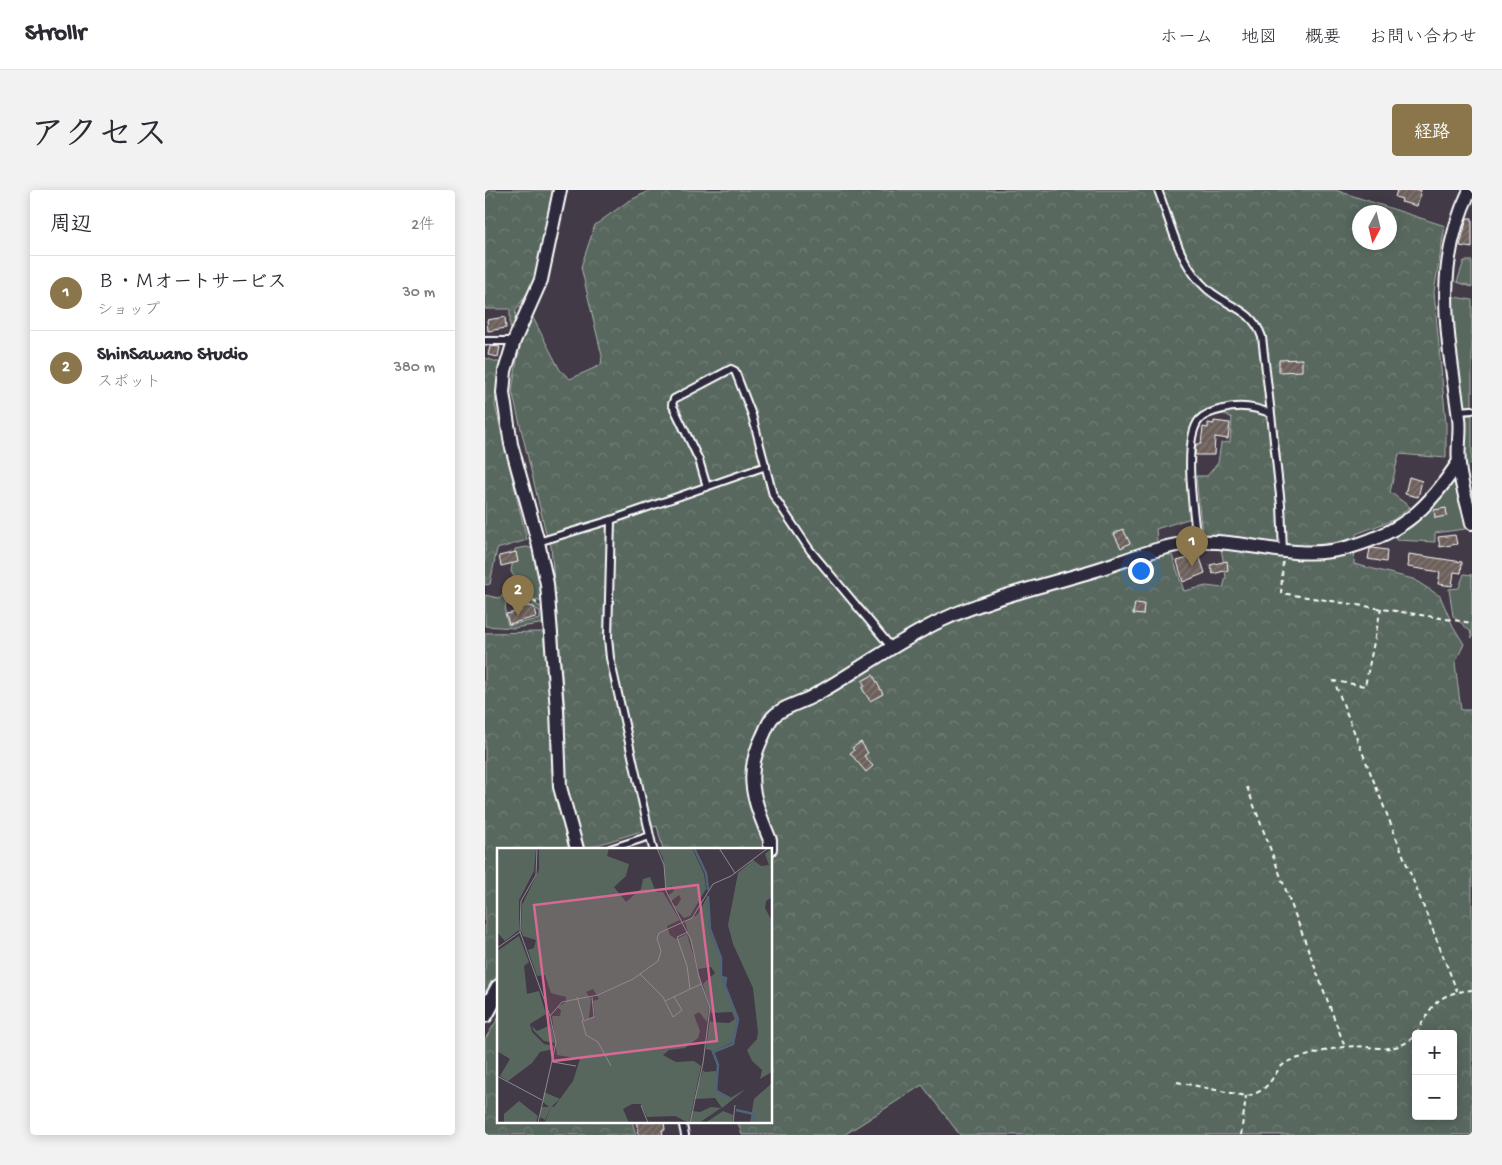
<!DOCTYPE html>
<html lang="ja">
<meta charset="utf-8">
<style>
:root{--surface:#fff;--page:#f2f2f3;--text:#2b2b33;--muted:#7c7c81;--line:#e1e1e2;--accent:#8a764a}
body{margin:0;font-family:"Gochi Hand","Klee One",sans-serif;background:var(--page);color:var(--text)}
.controls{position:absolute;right:15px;bottom:15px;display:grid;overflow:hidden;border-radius:5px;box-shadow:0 2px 12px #0003}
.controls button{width:45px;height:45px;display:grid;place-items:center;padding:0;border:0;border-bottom:1px solid var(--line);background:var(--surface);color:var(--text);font:25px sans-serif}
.compass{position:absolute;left:867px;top:15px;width:45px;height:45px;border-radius:50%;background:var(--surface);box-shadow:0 2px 12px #0003;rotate:187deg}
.you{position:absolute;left:655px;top:380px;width:18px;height:18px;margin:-12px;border:4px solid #fff;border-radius:50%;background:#1a73e8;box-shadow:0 0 0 8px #1a73e833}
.badge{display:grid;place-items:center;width:32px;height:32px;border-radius:50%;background:var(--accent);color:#fff;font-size:16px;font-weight:700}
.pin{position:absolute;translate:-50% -41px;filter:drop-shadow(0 1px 2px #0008)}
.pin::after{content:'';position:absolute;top:26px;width:18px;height:15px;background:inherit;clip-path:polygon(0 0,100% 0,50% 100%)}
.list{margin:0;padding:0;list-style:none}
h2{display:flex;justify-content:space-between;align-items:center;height:65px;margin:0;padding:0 20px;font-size:21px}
h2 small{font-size:16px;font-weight:400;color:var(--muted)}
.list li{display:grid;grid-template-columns:32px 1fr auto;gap:15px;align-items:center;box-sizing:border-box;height:75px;padding:0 20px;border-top:1px solid var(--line)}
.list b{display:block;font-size:19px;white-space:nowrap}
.list p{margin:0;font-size:16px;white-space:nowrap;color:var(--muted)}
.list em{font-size:16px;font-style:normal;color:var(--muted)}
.map{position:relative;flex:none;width:987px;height:945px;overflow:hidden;border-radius:5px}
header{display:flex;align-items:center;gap:30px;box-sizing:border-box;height:70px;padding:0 25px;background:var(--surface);border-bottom:1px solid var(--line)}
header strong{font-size:24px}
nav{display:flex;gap:28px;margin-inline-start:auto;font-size:18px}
.intro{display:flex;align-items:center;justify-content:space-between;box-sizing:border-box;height:120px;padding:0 30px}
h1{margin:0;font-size:35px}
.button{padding:12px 22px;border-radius:5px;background:var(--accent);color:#fff;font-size:18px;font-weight:700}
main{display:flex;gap:30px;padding:0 30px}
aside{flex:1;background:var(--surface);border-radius:5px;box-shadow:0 2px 12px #0003}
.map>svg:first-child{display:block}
.grass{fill:#58675e;stroke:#acb3ae;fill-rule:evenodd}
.forest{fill:url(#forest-crowns);stroke:#acb3ae;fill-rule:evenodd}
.building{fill:url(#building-hatch);stroke:#fff}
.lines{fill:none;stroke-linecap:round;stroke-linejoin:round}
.service-casing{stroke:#fff;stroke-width:10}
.minor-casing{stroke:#fff;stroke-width:16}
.tertiary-casing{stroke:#fff;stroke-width:20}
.path{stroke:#fff;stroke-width:2;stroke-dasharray:5 4;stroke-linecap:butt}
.service{stroke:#2f2a3d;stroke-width:6}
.minor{stroke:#2f2a3d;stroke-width:12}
.tertiary{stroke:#2f2a3d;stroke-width:16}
.inset-river{fill:none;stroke:#4f647a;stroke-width:2.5}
.inset-road{fill:none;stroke:#8e8990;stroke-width:1}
.view{fill:#d76994;fill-opacity:0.15;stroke:#d76994;stroke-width:2.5}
.inset-edge{fill:none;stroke:#fff;stroke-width:2.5}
</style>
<header>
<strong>Strollr</strong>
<nav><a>ホーム</a><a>地図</a><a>概要</a><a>お問い合わせ</a></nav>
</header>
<div class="intro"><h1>アクセス</h1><a class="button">経路</a></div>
<main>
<aside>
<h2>周辺<small>2件</small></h2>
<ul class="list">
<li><span class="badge">1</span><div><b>Ｂ・Ｍオートサービス</b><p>ショップ</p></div><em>30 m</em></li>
<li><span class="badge">2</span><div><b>ShinSawano Studio</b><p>スポット</p></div><em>380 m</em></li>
</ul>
</aside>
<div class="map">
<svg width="987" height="945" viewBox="0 0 987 945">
<defs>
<pattern id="forest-crowns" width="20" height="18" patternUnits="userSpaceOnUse" patternTransform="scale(1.25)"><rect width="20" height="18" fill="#58675e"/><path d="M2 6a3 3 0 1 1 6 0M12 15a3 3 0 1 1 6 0" fill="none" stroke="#717e76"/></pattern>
<pattern id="building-hatch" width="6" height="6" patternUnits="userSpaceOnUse" patternTransform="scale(1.25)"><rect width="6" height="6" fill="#6d605b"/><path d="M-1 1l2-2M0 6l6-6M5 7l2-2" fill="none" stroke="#837874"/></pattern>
</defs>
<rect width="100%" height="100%" fill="#423a46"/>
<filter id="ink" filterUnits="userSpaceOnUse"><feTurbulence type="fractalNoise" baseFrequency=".02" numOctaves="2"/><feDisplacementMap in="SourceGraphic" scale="10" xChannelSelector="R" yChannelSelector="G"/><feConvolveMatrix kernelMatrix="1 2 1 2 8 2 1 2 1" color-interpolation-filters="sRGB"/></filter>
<g filter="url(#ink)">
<!-- grass -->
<path class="grass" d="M 964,106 L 987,110 L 987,216 L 978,216 Z
M 987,225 L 987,273 L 982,276 C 978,260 980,242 979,226 Z
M 969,290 L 972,290 L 980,339 L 950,343 L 950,352 L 911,350 L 909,346 C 944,334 945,307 969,290 Z
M 42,357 L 51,360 L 59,412 C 43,411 32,393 26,381 L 30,359 Z
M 979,384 L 987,385 L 987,448 L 985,441 L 968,426 L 964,399 L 974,398 Z
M 30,400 L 60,420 L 61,433 L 29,438 L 0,436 L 0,405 L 13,408 ZM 32,410 L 55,421 L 55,429 L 23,435 L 20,423 L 21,411 Z"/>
<!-- forest -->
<path class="forest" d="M 0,0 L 69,0 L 51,89 L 31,120 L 29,138 L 25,137 L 25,119 L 0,119 Z
M 166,0 L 850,0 L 960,36 L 949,102 L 961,233 L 961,268 L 914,264 L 905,302 L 925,317 L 908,330 L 871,344 L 869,374 L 928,389 L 955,406 L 968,436 L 979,454 L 970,473 L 976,520 L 987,520 L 987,945 L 475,945 L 437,895 L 359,945 L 257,945 L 253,932 L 242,931 L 286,931 L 286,659 L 178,659 L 172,636 L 100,659 L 81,594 L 80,520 L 66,356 L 61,343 L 27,201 L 35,152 L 46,124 L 75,180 L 85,189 L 116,175 L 117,166 L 96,77 L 110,35 L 142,12 ZM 874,22 L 904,22 L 904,52 L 874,52 ZM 740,224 L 747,228 L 745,252 L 736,253 L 733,273 L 722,286 L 711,286 L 717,344 L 736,358 L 741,387 L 738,398 L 721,396 L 699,401 L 687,365 L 673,362 L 671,339 L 706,328 C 703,294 696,260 711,228 ZM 931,844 L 968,844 L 968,926 L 931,926 Z
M 979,71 L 987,71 L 987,97 L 972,92 Z
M 0,168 L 16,173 L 10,215 L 42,350 L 12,359 L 5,394 L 0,395 Z
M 58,442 L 67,520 L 69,596 L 84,659 L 14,659 L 14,782 L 0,807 L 0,443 Z
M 14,827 L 14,931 L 147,931 L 151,945 L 0,945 L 0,849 Z"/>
<!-- building -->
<path class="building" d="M 912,0 L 936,0 L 932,16 L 916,12 L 917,9 L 910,7 Z
M 982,28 L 987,28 L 987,58 L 975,56 Z
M 20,127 L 21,138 L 3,141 L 2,130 Z
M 5,156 L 15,157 L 13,167 L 3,165 Z
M 817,169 L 817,181 L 794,182 L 794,170 Z
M 729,231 L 745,233 L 743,249 L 730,247 L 729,265 L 710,265 L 711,254 L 716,254 L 718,237 L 723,238 L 723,233 L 729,234 Z
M 924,287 L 937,291 L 933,307 L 920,304 Z
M 961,318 L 962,326 L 950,328 L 949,320 Z
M 638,339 L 645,353 L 636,358 L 629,344 Z
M 970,345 L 972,354 L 955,357 L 953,347 Z
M 887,358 L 902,360 L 901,372 L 883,369 L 885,359 Z
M 31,362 L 33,372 L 16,376 L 14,366 Z
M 924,364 L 977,372 L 976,383 L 969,382 L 967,396 L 953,394 L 955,382 L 923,377 Z
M 714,365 L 720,383 L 698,392 L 692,371 Z
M 742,371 L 743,380 L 728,384 L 725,375 Z
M 650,413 L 659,414 L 658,425 L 648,424 Z
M 43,416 L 49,417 L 51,427 L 24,434 L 21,424 L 36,421 L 35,418 Z
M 388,485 L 398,504 L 385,511 L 377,498 L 380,496 L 377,491 Z
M 376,552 L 383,563 L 379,566 L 388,576 L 381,582 L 365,563 L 369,560 L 367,558 Z
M 151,931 L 179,931 L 180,940 L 177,940 L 178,945 L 154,945 Z"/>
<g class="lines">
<!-- service casing -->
<g class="service-casing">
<path id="service" d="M 673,0 C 685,31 693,69 716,93 C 737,117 766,115 777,147 L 786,224
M 0,151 L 29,151
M 973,221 L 987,220
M 222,297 L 214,270 L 187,214 L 189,209 L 246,179 L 250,181 L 267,225 L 288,305 L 325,360 L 407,458
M 53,352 L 126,330 L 281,276
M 712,352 C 709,325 697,251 714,230 C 719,224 729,221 738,219 C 754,215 771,217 786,224 L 796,315 L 798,361
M 165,646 L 168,659
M 125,659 L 165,646 L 125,468 L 123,448 L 126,330
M 197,931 L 200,945"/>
</g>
<!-- minor casing -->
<g class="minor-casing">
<path id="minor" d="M 75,0 L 56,90 L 29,151 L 20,181 L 18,203 L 26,254 L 53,352 L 62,394 L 72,520 L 75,597 L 92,659
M 985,0 C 947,78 963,146 974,228 C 976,243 972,259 974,274 C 975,293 983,314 987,333
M 285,659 L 285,650 C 270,613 258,587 277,548 C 280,542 283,533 287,528 C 297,516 317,513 330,505 C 373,481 412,451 457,430 C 506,407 562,395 614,379 C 645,369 680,354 713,352 C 766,349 811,374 868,356 C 919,341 944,317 973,273"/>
</g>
<!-- tertiary casing -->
<g class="tertiary-casing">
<path id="tertiary" d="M 0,824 L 14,798"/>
</g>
<!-- path -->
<path class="path" d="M 798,372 L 796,403 L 987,433
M 28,392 L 36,401 L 53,414
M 896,418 L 880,496 L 849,491 L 972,801
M 762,597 L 860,857
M 931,844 C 947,815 952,803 987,800
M 692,892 L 761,906 C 793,900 785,875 810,869 C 826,865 843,859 859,857 C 887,853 907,868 931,845
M 756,945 L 761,906"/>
<!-- service -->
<use href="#service" class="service"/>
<!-- minor -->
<use href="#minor" class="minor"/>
<!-- tertiary -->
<use href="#tertiary" class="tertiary"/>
</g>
</g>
<!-- overview -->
<g transform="translate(12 658)">
<rect width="275" height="275" fill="#423a46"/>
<path d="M 54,177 L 58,195 L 47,193 L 36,182 L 35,178 L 40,183 ZM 206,222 L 208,224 L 219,223 L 219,241 L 233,250 L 249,241 L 225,260 L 218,250 L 197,251 ZM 47,244 L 63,251 L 54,259 L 48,272 L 43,269 L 44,259 L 52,259 L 46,254 Z" fill="#58675e"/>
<path d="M 0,0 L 39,0 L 37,23 L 22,52 L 22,82 L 8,93 L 0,84 ZM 42,0 L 112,0 L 110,8 L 132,16 L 129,28 L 117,39 L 129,54 L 144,41 L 146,31 L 153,29 L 159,44 L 166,44 L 183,72 L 170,78 L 173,87 L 179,91 L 190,86 L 212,160 L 210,174 L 202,164 L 197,167 L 203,183 L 201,190 L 188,200 L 172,202 L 166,207 L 179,214 L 197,213 L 204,218 L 192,275 L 178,268 L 150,269 L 144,256 L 135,256 L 126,261 L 132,275 L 48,274 L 54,258 L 57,259 L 76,233 L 83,211 L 60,207 L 55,168 L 63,168 L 64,162 L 60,159 L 69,154 L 69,149 L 54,145 L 48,127 L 40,128 L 31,102 L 37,100 L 39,92 L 26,88 L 24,83 L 25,57 L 42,22 ZM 96,141 L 102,151 L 96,153 L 98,168 L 92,170 L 94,151 L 89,144 ZM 161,0 L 195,0 L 207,26 L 209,41 L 193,68 L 187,70 L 175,57 L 180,58 L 184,51 L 182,47 L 174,53 L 172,47 L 177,43 L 175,38 L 169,41 L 166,10 ZM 275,0 L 275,49 L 269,53 L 268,60 L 275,73 L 275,224 L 263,231 L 265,222 L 255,213 L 250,202 L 260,191 L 261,184 L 256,140 L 236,96 L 231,77 L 241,25 L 256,12 L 264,18 L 272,17 L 268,6 ZM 210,49 L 212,82 L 223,109 L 223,129 L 228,131 L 227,138 L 240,170 L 236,194 L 216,203 L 209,201 L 213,171 L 214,174 L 232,175 L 238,171 L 235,164 L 214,165 L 206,136 L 218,125 L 214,119 L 201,121 L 188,74 L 201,66 ZM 22,88 L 32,114 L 27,118 L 30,146 L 42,143 L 49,166 L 33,176 L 35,184 L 47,196 L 57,198 L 56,201 L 43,204 L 35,215 L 11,233 L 3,228 L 13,211 L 0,203 L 0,103 ZM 275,235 L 275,275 L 253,275 L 257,251 ZM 22,253 L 41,268 L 39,275 L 7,275 L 7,266 ZM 214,259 L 224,260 L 202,275 L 193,275 L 195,263 L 203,264 ZM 226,263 L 236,267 L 235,275 L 208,275 Z" fill="#58675e" fill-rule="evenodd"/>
<path class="inset-river" d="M 197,0 L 209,25 L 211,42M 211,48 L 213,81 L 224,110 L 224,129 L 229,130 L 228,138 L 241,171 L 236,196 L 216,204 L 221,217 L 219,243 L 233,250M 239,262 L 257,266 L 255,275"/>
<path class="inset-road" d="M 160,0 L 167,17 L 169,43 L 194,92 L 202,129 L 213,160 L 206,215 L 193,275M 222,0 L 238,25M 23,84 L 53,168 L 59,195 L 41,275M 191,84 L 180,89 L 190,118 L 193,141M 0,100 L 23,84 L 24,53 L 39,27 L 40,0M 143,126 L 166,149 L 176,169 L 185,162 L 177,149M 80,149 L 87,173 L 97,169 L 95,149M 168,153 L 204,136M 53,168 L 65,154 L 101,147 L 136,131 L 161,113 L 164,103 L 160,91 L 162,85 L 195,70 L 216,36 L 234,28 L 271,0M 85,172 L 89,187 L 101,194 L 114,218M 56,214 L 79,218M 0,228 L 45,252M 144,257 L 151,275M 236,275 L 238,257"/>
<path class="view" d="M 201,37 L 220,193 L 56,213 L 37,57 Z"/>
<rect width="275" height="275" class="inset-edge"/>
</g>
</svg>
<div class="controls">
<button>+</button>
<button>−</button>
</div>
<svg class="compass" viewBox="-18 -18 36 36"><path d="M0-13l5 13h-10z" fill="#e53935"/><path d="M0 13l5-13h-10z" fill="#7c7c81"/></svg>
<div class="you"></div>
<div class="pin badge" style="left:707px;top:377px">1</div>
<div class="pin badge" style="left:33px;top:426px">2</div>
</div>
</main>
